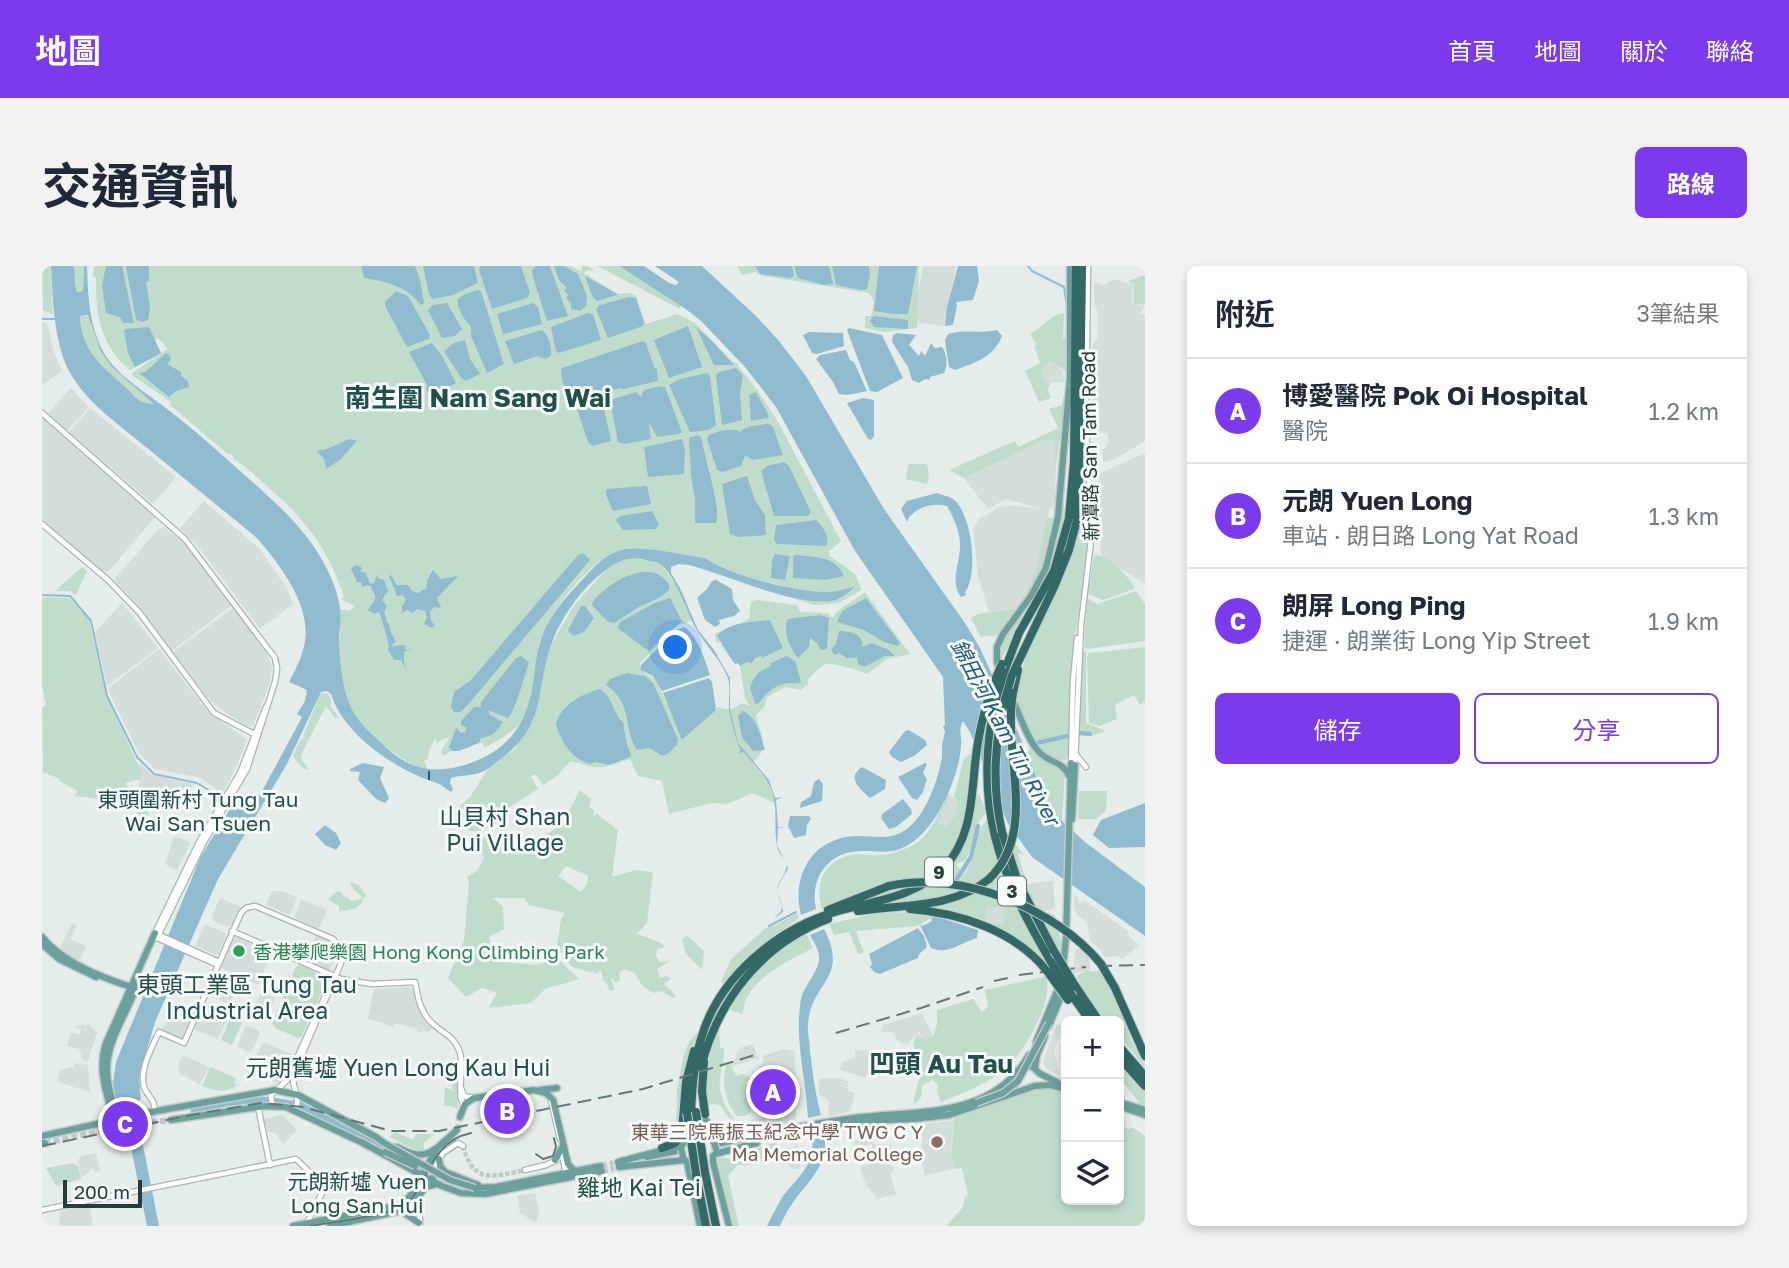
<!DOCTYPE html>
<html lang="zh-TW">
<meta charset="utf-8">
<style>
:root{--surface:#fff;--page:#f2f2f3;--text:#1f2937;--muted:#747a83;--line:#e0e1e3;--accent:#7c3aed}
body{margin:0;font-family:"Golos Text","Noto Sans TC",sans-serif;background:var(--page);color:var(--text)}
.controls{position:absolute;right:21px;bottom:21px;display:grid;overflow:hidden;border-radius:10px;box-shadow:0 4px 10px #0003}
.controls button{width:63px;height:63px;display:grid;place-items:center;padding:0;border:0;border-bottom:2px solid var(--line);background:var(--surface);color:var(--text);font:35px sans-serif}
.scale{position:absolute;left:21px;bottom:18px;width:79px;box-sizing:border-box;padding-left:7px;border:4px solid #253e3c;border-top:0;font-size:19px;line-height:24px;white-space:nowrap;color:#253e3c;-webkit-text-stroke:5px #f6faf8;paint-order:stroke}
.you{position:absolute;left:634px;top:382px;width:24px;height:24px;margin:-18px;border:5px solid #fff;border-radius:50%;background:#1a73e8;box-shadow:0 0 0 10px #1a73e833}
.badge{display:grid;place-items:center;width:46px;height:46px;border-radius:50%;background:var(--accent);color:#fff;font-size:23px;font-weight:700}
.pin{position:absolute;translate:-50% -50%;border:4px solid #fff;box-shadow:0 2px 7px #0006}
.list{margin:0;padding:0;list-style:none}
h2{display:flex;justify-content:space-between;align-items:center;height:91px;margin:0;padding:0 28px;font-size:30px}
h2 small{font-size:23px;font-weight:400;color:var(--muted)}
.list li{display:grid;grid-template-columns:46px 1fr auto;gap:21px;align-items:center;box-sizing:border-box;height:105px;padding:0 28px;border-top:2px solid var(--line)}
.list b{display:block;font-size:26px;white-space:nowrap}
.list p{margin:0;font-size:23px;white-space:nowrap;color:var(--muted)}
.list em{font-size:23px;font-style:normal;color:var(--muted)}
.actions{display:flex;gap:14px;padding:21px 28px}
.actions a{flex:1;padding:16px 0;border:2px solid var(--accent);border-radius:10px;text-align:center;font-size:24px;color:var(--accent)}
.actions .main{background:var(--accent);color:#fff}
.icon{flex:none;width:38px;height:38px;fill:none;stroke:currentColor;stroke-width:2;stroke-linecap:round;stroke-linejoin:round}
.map{position:relative;flex:none;width:1103px;height:960px;overflow:hidden;border-radius:10px}
header{display:flex;align-items:center;gap:42px;box-sizing:border-box;height:98px;padding:0 35px;background:var(--accent);color:#fff}
header strong{font-size:33px}
nav{display:flex;gap:38px;margin-inline-start:auto;font-size:24px}
.intro{display:flex;align-items:center;justify-content:space-between;box-sizing:border-box;height:168px;padding:0 42px}
h1{margin:0;font-size:49px}
.button{padding:18px 32px;border-radius:10px;background:var(--accent);color:#fff;font-size:24px;font-weight:700}
main{display:flex;gap:42px;padding:0 42px}
aside{flex:1;background:var(--surface);border-radius:10px;box-shadow:0 4px 10px #0003}
.map>svg:first-child{display:block}
.built{fill:#d3ddda}
.green{fill:#c0ddcc;fill-rule:evenodd}
.water{fill:#91bccf;fill-rule:evenodd}
.lines{fill:none;stroke-linecap:round;stroke-linejoin:round}
.stream{stroke:#91bccf;stroke-width:2}
.river{stroke:#91bccf;stroke-width:4.5}
.ferry{stroke:#225c77;stroke-width:2;stroke-dasharray:9 7;stroke-linecap:butt}
.minor-tunnel{stroke:#bfcac8;stroke-width:4.5;stroke-dasharray:4.5 2;stroke-linecap:butt}
.major-tunnel{stroke:#bfcac8;stroke-width:6;stroke-dasharray:6 3;stroke-linecap:butt}
.minor-casing{stroke:#a8b5b3;stroke-width:7}
.major-casing{stroke:#c2c9c8;stroke-width:9}
.highway-casing{stroke:#c2c9c8;stroke-width:10}
.minor{stroke:#fff;stroke-width:4.5}
.major{stroke:#6ca09b;stroke-width:6}
.highway{stroke:#326966;stroke-width:8}
.tram{stroke:#607a77;stroke-width:2}
.rail{stroke:#607a77;stroke-width:2;stroke-dasharray:14 7;stroke-linecap:butt}
.major-bridge-casing{stroke:#c2c9c8;stroke-width:9;stroke-linecap:butt}
.highway-bridge-casing{stroke:#c2c9c8;stroke-width:10;stroke-linecap:butt}
.major-bridge{stroke:#6ca09b;stroke-width:6}
.highway-bridge{stroke:#326966;stroke-width:8}
.leisure-dot{fill:#2e9e5b;stroke:#f6faf8;stroke-width:2.5}
.education-dot{fill:#8d6e63;stroke:#f6faf8;stroke-width:2.5}
.labels{text-anchor:middle;dominant-baseline:central;stroke-width:6;stroke-linejoin:round;paint-order:stroke}
.shield{fill:#f6faf8;stroke:#647674;stroke-width:2}
.shield-label{font-size:18px;font-weight:bold;fill:#253e3c}
.street-label{font-size:19px;fill:#253e3c;stroke:#f6faf8}
.leisure-label{font-size:19px;fill:#27864d;stroke:#f6faf8;text-anchor:start}
.education-label{font-size:19px;fill:#785e54;stroke:#f6faf8;text-anchor:end}
.water-label{font-size:21px;font-style:italic;fill:#225c77;stroke:#f6faf8}
.neighbourhood-label{font-size:21px;fill:#22504c;stroke:#f6faf8}
.quarter-label{font-size:23px;fill:#22504c;stroke:#f6faf8}
.district-label{font-size:26px;font-weight:bold;fill:#22504c;stroke:#f6faf8}
</style>
<header>
<strong>地圖</strong>
<nav><a>首頁</a><a>地圖</a><a>關於</a><a>聯絡</a></nav>
</header>
<div class="intro"><h1>交通資訊</h1><a class="button">路線</a></div>
<main>
<div class="map">
<svg width="1103" height="960" viewBox="0 0 1103 960">
<rect width="100%" height="100%" fill="#e5edeb"/>
<!-- built -->
<path class="built" d="M 881,0 L 914,0 L 902,60 L 870,56 Z
M 1073,13 L 1091,19 L 1090,37 L 1103,40 L 1098,47 L 1103,49 L 1103,175 L 1073,193 L 1061,196 L 1060,183 L 1063,183 L 1067,175 L 1065,167 L 1048,166 L 1048,153 L 1054,145 L 1050,133 L 1050,81 L 1056,70 L 1056,47 L 1052,38 L 1052,15 L 1060,20 Z
M 0,57 L 5,57 L 12,87 L 20,105 L 0,119 Z
M 1008,95 L 1021,105 L 1022,116 L 1003,117 L 999,103 Z
M 29,122 L 47,141 L 25,165 L 6,147 Z
M 48,142 L 134,211 L 111,238 L 27,166 Z
M 0,152 L 113,251 L 67,305 L 60,305 L 0,253 Z
M 1014,174 L 1013,241 L 1008,242 L 1007,245 L 993,308 L 973,342 L 947,346 L 936,310 L 931,263 L 937,253 L 958,241 L 968,239 L 999,243 L 964,233 L 946,243 L 922,212 L 1000,175 Z
M 1103,187 L 1103,318 L 1059,290 L 1056,208 Z
M 162,235 L 218,283 L 245,323 L 251,338 L 218,363 L 155,279 L 138,262 Z
M 122,261 L 145,280 L 190,339 L 130,385 L 98,341 L 73,315 L 73,312 L 117,263 Z
M 80,337 L 116,382 L 65,420 L 53,366 Z
M 192,341 L 224,386 L 230,400 L 228,416 L 211,461 L 203,459 L 178,443 L 165,431 L 131,386 Z
M 117,383 L 166,446 L 204,473 L 200,488 L 181,528 L 159,512 L 113,503 L 97,487 L 68,428 L 66,422 Z
M 97,497 L 110,509 L 151,518 L 140,536 L 135,541 L 106,534 L 97,521 Z
M 908,529 L 916,536 L 915,548 L 904,561 L 895,556 Z
M 132,570 L 149,576 L 135,604 L 123,598 Z
M 1008,615 L 1011,615 L 1013,642 L 1000,646 L 996,643 L 985,618 Z
M 230,625 L 238,625 L 255,631 L 248,649 L 224,639 Z
M 1032,629 L 1036,631 L 1037,637 L 1043,635 L 1086,665 L 1086,670 L 1098,679 L 1080,693 L 1075,690 L 1063,691 L 1056,681 L 1048,675 L 1045,656 L 1035,649 L 1032,642 Z
M 178,632 L 200,641 L 190,659 L 186,661 L 172,655 L 170,650 Z
M 259,633 L 285,644 L 278,661 L 275,662 L 252,652 Z
M 945,639 L 963,641 L 961,659 L 943,658 Z
M 30,657 L 35,660 L 28,673 L 45,680 L 38,693 L 35,694 L 17,684 Z
M 163,658 L 183,667 L 184,672 L 177,687 L 174,689 L 153,680 Z
M 275,668 L 291,676 L 296,681 L 295,690 L 287,705 L 263,694 Z
M 195,672 L 230,687 L 216,719 L 179,702 L 191,673 Z
M 1036,682 L 1040,682 L 1048,692 L 1048,705 L 1031,707 L 1033,684 Z
M 181,708 L 197,715 L 187,738 L 170,731 L 169,726 L 176,710 Z
M 367,721 L 371,724 L 379,749 L 390,762 L 385,768 L 384,765 L 375,766 L 375,762 L 351,757 L 354,762 L 326,752 L 332,723 Z
M 219,726 L 233,732 L 224,754 L 209,748 Z
M 166,737 L 188,746 L 176,773 L 154,764 L 153,761 L 163,738 Z
M 129,743 L 149,752 L 140,773 L 120,764 Z
M 880,747 L 892,772 L 884,775 L 877,766 L 864,779 L 854,773 L 851,766 L 839,766 L 841,759 Z
M 41,756 L 42,760 L 46,758 L 55,766 L 46,795 L 41,794 L 37,783 L 25,780 L 29,766 L 38,768 L 39,764 L 34,762 L 35,759 L 39,760 Z
M 204,759 L 216,764 L 218,767 L 210,784 L 206,786 L 195,780 Z
M 1014,759 L 1020,760 L 1012,785 L 1018,810 L 1004,803 L 1001,795 Z
M 221,776 L 252,789 L 241,815 L 236,817 L 208,805 Z
M 711,778 L 716,792 L 689,801 L 688,798 L 695,790 L 693,788 L 700,781 Z
M 742,783 L 753,785 L 754,856 L 714,861 L 708,854 L 720,852 L 721,833 L 710,832 L 707,820 L 709,812 L 718,805 L 715,803 L 722,795 L 721,790 Z
M 813,784 L 831,785 L 828,806 L 823,812 L 798,804 L 800,796 L 813,791 Z
M 143,790 L 167,801 L 158,819 L 138,808 L 136,799 L 140,791 Z
M 34,797 L 46,799 L 48,826 L 15,816 L 18,804 L 32,801 Z
M 787,812 L 798,812 L 807,816 L 805,824 L 813,827 L 808,845 L 789,850 L 786,847 L 787,835 L 777,829 L 777,813 Z
M 240,849 L 255,864 L 241,878 L 233,867 L 223,865 L 221,853 Z
M 911,854 L 909,894 L 913,894 L 912,903 L 883,909 L 879,893 L 881,858 Z
M 831,870 L 832,878 L 850,879 L 846,895 L 830,890 L 830,878 L 813,881 L 812,875 Z
M 756,879 L 760,891 L 757,903 L 751,903 L 741,894 L 743,891 L 737,886 Z
M 54,887 L 58,906 L 53,907 L 52,902 L 39,912 L 36,894 L 39,890 Z
M 840,896 L 851,901 L 852,905 L 848,906 L 854,928 L 835,933 L 822,915 L 818,900 Z
M 493,927 L 497,946 L 494,957 L 478,947 L 475,930 Z
M 45,939 L 48,941 L 51,960 L 17,960 L 18,945 Z"/>
<!-- green -->
<path class="green" d="M 0,0 L 9,0 L 11,49 L 1,44 Z
M 28,0 L 42,0 L 41,25 L 35,26 L 42,26 L 46,46 L 38,46 L 39,50 L 47,50 L 59,86 L 70,101 L 113,137 L 133,149 L 225,228 L 129,167 L 34,82 Z
M 52,0 L 529,0 L 540,6 L 540,0 L 545,0 L 553,5 L 545,4 L 542,7 L 576,28 L 588,27 L 594,30 L 604,58 L 635,48 L 653,57 L 691,96 L 696,97 L 696,100 L 716,125 L 735,154 L 799,275 L 787,285 L 788,290 L 813,308 L 820,324 L 796,337 L 772,339 L 736,327 L 769,334 L 798,332 L 812,323 L 811,321 C 804,323 797,325 790,326 C 759,328 687,309 663,292 C 642,289 602,280 583,283 C 550,289 504,349 497,380 C 492,401 493,436 481,453 C 472,466 456,475 442,482 L 441,477 L 437,477 L 409,485 L 403,489 L 400,489 L 399,485 L 408,470 L 395,477 L 393,472 L 387,485 L 386,493 L 382,494 L 386,505 C 368,498 354,490 340,477 C 331,469 320,460 313,450 C 294,421 297,376 299,343 L 307,345 L 313,340 L 299,333 L 302,331 C 286,281 260,249 219,215 C 211,208 202,198 193,195 L 190,188 L 187,189 L 128,139 L 129,136 L 91,110 L 90,107 L 126,83 L 116,72 L 113,74 L 119,88 L 88,104 C 59,81 53,47 54,12 L 51,11 Z
M 555,0 L 577,0 L 639,40 L 638,43 Z
M 695,0 L 877,0 L 875,62 L 843,66 L 823,62 L 823,50 L 829,50 L 832,35 L 827,27 L 721,10 L 713,6 L 700,9 Z
M 1103,9 L 1103,39 L 1091,37 L 1092,19 L 1086,15 Z
M 1022,47 L 1021,72 L 1025,72 L 1024,105 L 1008,95 L 999,103 L 1003,117 L 1009,116 L 1006,123 L 1009,132 L 997,136 L 983,105 L 998,97 L 992,80 L 994,78 L 988,68 C 1001,61 1006,50 1022,47 Z
M 1022,128 L 1022,147 L 1013,205 L 1013,174 L 1000,175 L 922,212 L 907,204 L 973,175 L 976,181 L 1016,162 L 1007,143 L 1020,139 Z
M 866,198 L 885,198 L 887,209 L 885,218 L 864,213 Z
M 1039,235 L 1046,236 C 1050,292 1035,343 1030,397 C 1028,420 1029,443 1029,467 L 993,475 L 974,434 L 976,421 L 986,381 L 1008,336 Z
M 1021,236 C 1037,277 977,359 957,397 L 957,383 L 960,376 C 989,330 1018,292 1021,236 Z
M 1005,252 L 1013,252 C 1010,278 1001,305 987,327 C 978,341 967,354 958,369 L 939,371 L 929,352 L 936,348 L 974,342 L 993,308 Z
M 1052,289 C 1070,290 1083,307 1092,320 L 1092,323 L 1061,334 L 1046,328 Z
M 592,292 L 619,298 L 634,319 L 650,354 L 633,361 L 598,397 L 599,404 L 614,414 L 641,473 L 676,441 C 686,444 691,445 699,437 L 708,440 L 703,433 L 698,400 L 696,396 L 692,397 L 679,380 L 679,375 L 674,377 L 673,368 L 707,353 L 709,336 L 716,334 L 754,339 L 759,346 L 785,347 L 791,352 L 794,346 L 823,326 L 868,388 L 845,393 L 825,408 C 815,404 794,397 785,398 C 778,399 771,409 766,413 L 766,418 L 759,424 L 743,421 L 725,431 L 723,440 L 714,449 C 718,469 730,480 710,497 L 725,515 L 734,538 L 711,527 L 685,538 L 669,537 L 627,548 L 620,515 L 596,510 L 588,493 C 559,502 560,505 529,495 L 516,509 L 501,519 L 493,508 L 489,510 L 496,523 L 455,549 L 450,560 L 439,565 L 428,565 L 411,546 L 428,531 L 447,501 L 474,482 L 509,379 L 532,339 L 563,305 L 577,295 Z
M 40,301 L 45,305 L 34,329 L 28,325 L 13,325 Z
M 1094,325 L 1103,338 L 1103,375 L 1046,383 L 1042,381 L 1045,332 L 1055,338 Z
M 0,331 L 27,332 L 47,354 L 64,430 L 100,507 L 98,513 L 83,517 C 90,527 103,539 107,549 L 100,553 L 87,536 L 32,530 L 36,525 L 17,515 L 18,513 L 1,506 L 0,442 L 4,438 L 0,419 Z
M 1103,381 L 1103,436 L 1098,439 L 1092,429 L 1073,439 L 1075,453 L 1058,460 L 1047,457 L 1045,391 L 1047,387 Z
M 1040,385 L 1044,386 L 1044,457 L 1064,465 L 1050,470 L 1051,466 L 1038,465 Z
M 284,427 C 291,432 288,435 289,441 L 297,451 L 293,452 L 284,440 L 258,491 L 267,504 C 259,503 255,496 251,489 L 259,473 L 263,472 L 261,470 L 278,428 Z
M 1028,471 L 1027,490 L 1022,495 L 1004,490 L 995,479 Z
M 989,481 C 999,498 1012,495 1023,507 L 1020,557 L 1002,535 L 985,486 Z
M 931,486 C 925,542 925,599 864,623 C 848,630 829,633 812,638 L 855,615 L 821,625 L 780,643 C 772,618 782,595 809,589 C 818,587 828,590 837,589 C 849,589 862,584 873,578 C 889,568 898,545 906,528 L 908,529 L 895,556 L 904,561 C 912,552 920,543 912,531 L 922,492 Z
M 538,524 L 549,533 L 547,541 L 552,544 L 552,553 L 554,547 L 576,564 L 570,611 L 594,604 L 611,606 L 605,657 L 595,668 L 620,677 L 623,681 L 615,684 L 614,690 L 618,696 L 629,694 L 615,703 L 618,712 L 625,710 L 629,713 L 622,718 L 629,724 L 634,731 L 631,732 L 620,725 L 613,727 C 601,722 598,718 593,707 L 583,703 L 577,707 L 578,714 L 575,717 L 568,711 L 573,724 L 567,725 L 565,718 L 561,714 L 559,704 L 555,708 L 530,701 L 515,681 L 519,653 L 523,647 L 487,639 L 482,632 L 451,632 L 461,641 L 462,663 L 447,671 L 449,681 L 465,681 L 464,696 L 492,699 L 517,694 L 537,713 L 503,723 L 489,737 L 446,742 L 455,727 L 440,722 L 424,731 L 406,712 L 422,674 L 427,617 L 425,611 L 435,605 L 442,592 L 437,579 L 443,570 L 461,573 L 472,578 L 501,571 L 520,558 ZM 524,600 L 546,610 L 545,618 L 539,626 L 516,610 Z
M 1037,525 L 1065,525 L 1064,545 L 1054,553 L 1036,553 Z
M 933,528 L 937,528 L 945,547 C 930,559 932,580 923,595 L 914,598 L 919,604 L 908,619 L 912,622 C 919,612 927,602 931,592 C 936,576 932,567 945,554 L 956,599 L 939,617 L 901,633 L 820,641 L 853,633 L 909,598 Z
M 962,564 L 983,590 L 976,587 L 985,618 L 996,643 L 1013,649 L 1020,679 L 1017,688 L 981,620 Z
M 958,605 L 982,656 L 1010,702 L 1005,702 L 976,673 L 959,664 L 881,641 C 911,638 939,630 958,605 ZM 945,640 L 963,641 L 961,659 L 943,657 Z
M 310,616 L 317,619 L 325,631 L 321,632 L 320,637 L 314,642 L 297,646 L 297,640 L 286,634 L 292,627 L 298,625 L 302,631 L 304,630 L 309,635 L 318,633 L 320,630 L 313,625 L 308,618 Z
M 875,646 L 895,649 L 875,660 L 814,665 L 822,687 L 816,688 L 807,666 L 792,669 L 787,658 L 835,647 Z
M 755,647 L 757,652 L 716,682 L 683,719 L 679,716 L 689,693 L 724,662 L 732,660 Z
M 764,667 L 771,682 C 746,695 701,715 701,748 L 685,744 C 705,710 731,688 764,667 Z
M 645,669 L 662,685 L 660,704 L 644,688 L 640,673 Z
M 258,699 L 284,711 L 285,715 L 260,770 L 256,772 L 233,762 L 230,757 L 254,701 Z
M 1045,705 L 1059,705 C 1073,727 1081,753 1091,777 C 1095,785 1102,793 1103,802 L 1077,769 L 1077,755 L 1065,755 L 1047,735 L 1035,712 L 1036,709 Z
M 1005,710 C 1007,733 1002,743 992,763 C 970,808 944,818 899,836 L 895,826 L 896,819 L 890,814 L 880,820 L 879,831 L 874,838 L 871,837 L 875,819 L 880,808 L 871,777 L 875,768 L 883,773 L 891,770 L 895,758 L 895,744 L 931,733 L 940,746 L 946,740 L 943,724 Z
M 190,747 L 202,752 L 190,779 L 179,774 Z
M 677,759 L 678,781 L 682,783 C 683,793 679,802 678,812 C 676,828 684,843 693,853 L 687,852 L 678,839 L 670,838 L 664,841 L 665,799 Z
M 657,765 L 650,783 L 637,866 L 633,874 L 627,873 L 634,864 L 635,824 L 641,791 L 647,775 Z
M 688,798 L 694,810 L 701,808 L 709,812 L 707,819 L 709,846 L 703,850 L 695,850 C 682,834 680,818 684,799 Z
M 1077,799 L 1103,826 L 1103,839 L 1098,838 L 1077,811 Z
M 168,801 L 194,812 L 192,817 L 195,819 C 184,828 172,825 160,820 Z
M 407,803 L 411,804 L 415,813 L 416,843 L 409,840 L 403,840 L 402,838 L 403,821 L 411,825 Z
M 1004,822 L 1024,826 L 1024,934 L 1077,934 L 1077,854 L 1084,857 L 1082,862 L 1087,863 L 1090,861 L 1103,870 L 1103,960 L 905,960 C 910,950 923,946 922,932 L 926,929 L 920,902 L 912,903 L 913,895 L 909,894 L 912,851 L 984,826 Z
M 353,866 L 371,874 L 374,868 L 392,868 L 382,877 L 382,884 L 378,886 L 347,871 Z
M 734,876 L 736,886 L 706,899 L 696,899 L 686,909 L 697,960 L 689,960 L 674,894 L 676,892 L 687,892 Z
M 30,897 L 36,900 L 39,913 L 14,920 L 4,902 Z"/>
<!-- water -->
<path class="water" d="M 9,0 L 32,0 L 33,19 L 35,26 L 41,25 L 42,0 L 45,0 C 46,30 47,60 62,87 C 76,111 108,129 129,146 C 154,165 178,187 201,208 C 228,232 254,253 274,284 C 285,301 295,321 298,342 C 300,352 297,363 297,373 C 298,398 300,429 314,450 C 322,463 336,473 347,484 C 367,502 389,507 415,501 C 460,490 484,464 491,418 C 493,404 494,390 498,377 C 505,351 524,331 542,312 C 553,299 566,286 584,283 C 603,280 642,289 663,292 C 689,310 753,326 785,326 C 795,326 804,322 813,321 C 806,327 799,333 790,335 C 750,340 686,309 647,299 L 637,298 L 629,301 L 629,307 L 639,324 L 656,364 L 672,384 L 688,412 L 688,444 L 696,477 L 727,514 L 733,532 L 740,531 L 734,534 L 736,561 L 744,561 L 736,562 L 735,579 L 746,603 C 743,609 738,615 736,621 C 734,629 741,638 741,646 L 732,653 C 734,650 737,648 739,645 C 743,637 733,628 736,619 C 739,612 745,607 744,599 C 742,592 736,587 735,580 C 731,559 737,541 728,521 C 723,508 710,498 702,486 L 697,487 L 699,484 C 695,479 688,451 687,444 C 686,434 689,422 686,412 C 679,394 664,380 654,363 C 645,347 633,308 618,298 C 615,296 607,295 603,294 C 587,290 576,295 564,304 C 540,321 517,354 508,382 C 493,429 504,461 457,494 C 452,498 446,503 440,506 C 430,510 419,509 409,512 L 408,517 L 411,523 L 409,526 C 405,524 400,519 395,517 C 356,505 302,470 289,428 L 285,425 L 279,426 L 245,498 L 176,613 L 113,756 L 97,811 L 99,833 L 97,835 L 74,836 L 71,817 L 74,796 L 159,590 L 193,535 L 204,541 L 212,527 L 218,529 L 260,451 L 255,448 L 263,435 L 265,424 L 247,416 C 253,404 261,390 263,375 C 268,337 239,301 216,273 C 179,242 141,212 104,181 C 73,155 34,130 21,91 C 11,61 11,30 9,0 ZM 46,49 L 59,86 L 70,101 L 112,138 C 92,137 95,130 81,119 C 59,100 38,82 38,50 Z
M 64,0 L 80,0 L 92,57 L 81,57 L 78,51 L 64,47 L 60,19 Z
M 84,0 L 107,0 L 107,15 L 104,16 L 108,41 L 106,54 L 100,56 L 94,54 Z
M 319,0 L 373,0 L 378,14 L 382,37 L 379,39 C 364,20 346,16 322,12 Z
M 381,0 L 432,0 L 436,17 L 411,29 L 390,33 L 387,28 Z
M 438,0 L 479,0 L 488,27 L 485,32 L 450,43 L 437,4 Z
M 494,0 L 508,0 L 509,3 L 526,50 L 505,55 L 490,8 L 490,4 Z
M 512,0 L 522,0 L 536,8 L 545,30 L 544,40 L 538,45 L 529,43 L 529,37 L 524,32 L 526,29 L 522,24 L 525,22 L 517,14 Z
M 577,0 L 602,0 L 627,17 L 634,19 L 637,16 L 613,0 L 660,0 L 714,50 L 737,75 L 764,110 L 842,243 L 923,357 L 938,382 L 982,480 L 1007,543 L 1043,576 L 1103,621 L 1103,670 L 990,591 L 966,558 L 928,466 L 921,455 C 916,463 920,471 919,480 C 917,510 897,557 872,575 C 848,593 834,582 810,586 C 782,590 768,617 774,643 L 759,649 C 750,614 766,578 804,571 C 825,567 847,578 866,562 C 883,549 895,517 899,496 C 901,489 899,482 901,475 C 901,472 903,469 903,465 L 901,461 L 903,459 L 901,411 L 813,285 L 734,141 L 703,101 L 659,55 L 645,44 Z
M 713,0 L 750,0 L 752,10 L 748,12 L 718,8 Z
M 752,0 L 787,0 L 791,18 L 782,19 L 756,12 Z
M 790,0 L 827,0 L 828,9 L 825,23 L 819,24 L 794,19 Z
M 837,0 L 875,0 L 866,48 L 851,48 L 832,45 Z
M 916,0 L 935,0 L 937,15 L 931,34 L 914,36 L 915,40 L 911,59 L 903,60 L 905,41 Z
M 543,10 L 575,28 L 575,29 L 555,35 L 550,30 Z
M 435,24 L 439,25 L 462,98 L 445,107 L 429,70 L 429,60 C 422,54 416,44 415,34 L 421,29 Z
M 354,25 L 366,30 L 388,69 L 387,73 L 365,81 L 343,40 L 343,36 Z
M 587,31 L 594,32 L 602,57 L 601,60 L 566,72 L 554,43 L 558,39 Z
M 405,37 L 420,63 L 413,70 L 400,72 L 386,44 L 391,39 Z
M 491,37 L 496,41 L 500,58 L 461,68 L 455,48 Z
M 546,47 L 551,48 L 559,74 L 517,87 L 514,85 L 509,61 Z
M 832,50 L 866,54 L 866,63 L 832,61 L 828,54 Z
M 646,60 L 660,101 L 627,112 L 612,74 Z
M 107,61 L 119,87 L 93,101 L 86,87 L 82,65 L 84,63 Z
M 654,61 L 669,74 L 692,99 L 672,99 Z
M 807,62 L 840,69 L 861,112 L 835,126 L 828,125 L 805,64 Z
M 500,64 C 507,69 510,82 509,90 L 503,93 L 495,90 L 472,98 L 463,75 Z
M 955,64 L 960,70 C 951,92 934,96 913,104 L 907,101 L 903,74 L 906,68 C 923,63 937,68 955,64 Z
M 767,66 L 801,67 L 802,80 L 775,88 L 770,87 L 761,69 Z
M 855,67 L 874,69 L 867,79 L 877,90 L 879,85 L 883,90 L 889,77 L 893,82 L 900,81 C 905,87 906,101 902,107 L 888,111 L 887,114 L 883,113 L 877,117 L 870,114 L 866,101 L 850,76 L 851,69 Z
M 423,74 L 428,93 L 438,108 L 424,115 L 419,112 L 402,85 L 412,77 Z
M 601,75 L 604,77 L 612,101 L 615,103 L 616,115 L 582,123 L 577,122 L 532,137 C 524,130 517,113 520,102 Z
M 390,77 L 400,90 L 414,117 L 388,130 L 384,123 L 385,119 L 367,86 Z
M 804,84 L 808,94 L 812,96 L 825,125 L 806,129 L 797,128 L 791,116 L 774,93 L 778,89 Z
M 124,87 L 128,90 L 129,93 L 125,98 L 139,106 L 139,110 L 146,115 L 147,121 L 134,125 L 127,131 L 97,107 L 103,106 Z
M 694,102 L 701,109 L 698,126 L 700,154 L 680,159 L 674,109 L 677,106 Z
M 665,107 L 668,110 L 674,159 L 667,164 L 648,166 L 627,119 L 638,113 Z
M 619,120 L 623,121 L 640,166 L 637,168 L 615,171 L 607,156 L 609,173 L 583,178 L 576,176 L 568,134 L 594,126 L 599,131 L 602,124 Z
M 714,126 L 727,150 L 726,152 L 709,155 L 707,129 Z
M 821,132 L 832,134 L 832,170 L 829,174 L 826,173 L 805,137 Z
M 559,136 L 561,138 L 569,175 L 550,180 L 546,176 L 535,143 Z
M 726,157 L 731,161 L 741,189 L 711,194 L 703,189 L 699,200 L 680,206 L 675,204 L 665,173 L 667,169 C 676,165 691,161 698,166 C 703,159 719,160 726,157 Z
M 656,169 L 659,171 C 662,189 680,245 674,257 L 653,257 L 653,233 L 649,209 L 647,172 Z
M 307,173 L 315,175 L 299,193 L 284,203 L 282,193 L 275,185 L 285,183 Z
M 640,173 L 643,184 L 642,208 L 606,211 L 602,181 Z
M 742,196 L 747,200 L 768,244 L 768,248 L 766,250 L 732,250 L 719,205 L 725,200 Z
M 705,210 L 713,234 L 723,249 L 724,269 L 697,271 L 688,268 L 680,218 Z
M 605,220 L 609,238 L 571,245 L 564,229 L 564,223 Z
M 895,227 C 900,229 906,230 911,233 C 930,247 937,308 923,326 L 924,329 L 919,331 C 908,317 917,300 918,282 C 919,268 912,252 905,240 C 891,236 870,242 865,256 L 859,243 L 865,235 Z
M 610,245 L 617,258 L 614,263 L 581,264 L 574,254 L 578,250 Z
M 774,254 C 780,259 789,272 784,280 L 735,278 L 732,274 L 734,259 Z
M 541,287 L 548,294 L 424,441 L 418,446 L 412,446 L 409,441 L 412,426 L 429,414 L 536,289 Z
M 733,288 L 748,290 L 743,314 L 729,312 L 730,294 Z
M 754,289 C 773,291 794,290 802,310 L 784,314 L 751,312 L 751,290 Z
M 313,299 L 318,300 L 320,303 L 318,305 L 324,307 L 328,318 L 332,317 L 335,308 L 335,312 L 342,314 L 346,325 L 340,334 L 345,340 L 342,346 L 345,356 L 347,357 L 349,367 L 354,375 L 349,380 L 362,379 L 364,384 L 372,381 L 378,382 L 372,381 L 362,386 L 362,396 L 365,405 L 363,409 L 365,405 L 359,394 L 352,394 L 346,384 L 347,379 L 338,348 L 336,346 L 333,348 L 326,344 C 335,329 336,336 328,319 L 320,321 L 320,317 L 315,316 L 309,303 Z
M 391,304 L 399,313 L 416,310 L 395,332 L 399,342 L 393,341 L 388,345 L 389,354 L 393,360 L 390,362 L 382,358 L 385,351 L 383,345 L 375,343 L 371,347 L 365,344 L 360,347 L 360,340 L 364,334 L 361,329 L 355,330 L 347,310 L 349,309 L 355,319 L 366,319 L 370,325 L 376,327 L 385,322 L 385,314 Z
M 600,306 C 613,305 618,308 627,318 L 627,324 L 617,332 L 597,341 L 572,357 L 565,355 L 550,339 L 551,335 C 566,320 578,310 600,306 Z
M 674,314 L 690,323 L 691,334 L 698,345 L 692,350 L 677,354 L 678,358 L 673,361 L 663,354 L 655,332 L 665,323 L 670,315 Z
M 628,332 L 640,355 L 608,384 L 605,384 L 576,362 L 578,356 L 613,337 Z
M 824,332 L 858,377 L 856,380 L 842,376 L 822,364 L 795,356 L 800,345 Z
M 539,340 L 543,340 L 552,352 L 542,366 L 531,370 L 526,364 Z
M 778,349 L 787,352 L 785,383 L 779,384 L 775,377 L 768,372 L 767,381 L 756,392 C 748,382 740,365 746,353 Z
M 728,354 L 741,382 L 720,392 L 719,390 L 713,392 L 710,397 L 705,396 L 698,400 L 696,397 L 693,398 L 675,370 C 685,356 712,356 728,354 Z
M 642,361 C 656,370 663,394 668,409 L 620,425 L 611,410 L 599,404 L 599,399 L 634,364 Z
M 797,365 C 808,365 822,368 820,381 L 830,377 L 847,384 L 853,390 L 843,390 L 822,401 L 816,398 L 815,391 C 807,393 804,392 797,387 L 792,389 L 789,383 L 794,378 Z
M 479,390 L 487,396 C 482,411 477,432 469,448 L 466,452 L 446,444 L 448,449 L 461,456 L 458,459 L 459,460 L 450,469 L 439,472 L 437,477 L 417,485 L 410,485 L 407,481 L 414,462 L 419,467 L 423,466 L 425,462 L 419,459 L 419,455 L 432,441 L 439,441 L 439,436 L 474,392 Z
M 745,390 L 753,395 L 759,416 C 752,419 747,416 741,418 C 730,421 722,430 717,437 L 713,438 L 708,422 C 711,411 717,404 728,401 L 729,397 Z
M 585,407 L 603,410 L 611,417 L 636,473 L 635,479 C 619,494 624,491 607,482 L 595,484 C 580,461 592,438 564,419 L 568,413 Z
M 667,412 L 670,416 L 674,444 L 641,473 L 639,472 L 621,427 Z
M 558,423 C 572,433 571,448 581,456 L 585,479 L 589,488 L 588,491 L 567,499 L 554,496 L 548,498 C 529,492 520,477 514,459 C 518,439 540,428 558,423 Z
M 701,445 C 715,451 718,468 723,484 L 711,485 L 700,472 L 696,450 Z
M 867,464 L 883,474 L 885,479 L 872,490 L 859,496 L 850,491 L 847,486 L 863,465 Z
M 321,497 L 342,501 L 338,512 L 347,532 L 343,537 L 334,533 L 316,514 L 318,506 L 308,505 L 308,503 Z
M 883,497 L 885,498 L 881,507 L 885,513 L 881,526 L 875,534 L 870,532 L 856,511 Z
M 820,501 L 844,514 L 843,523 L 828,532 C 818,523 804,512 820,501 Z
M 777,513 L 781,518 L 780,535 L 758,542 L 759,536 L 769,530 L 772,516 Z
M 861,533 L 869,543 L 870,548 L 854,561 L 847,563 L 839,552 L 840,548 Z
M 1103,537 L 1103,581 L 1067,582 L 1051,569 L 1059,554 Z
M 748,550 L 767,550 L 769,552 L 765,559 L 764,569 L 752,572 L 746,560 Z
M 283,559 L 294,567 L 299,577 L 294,584 L 283,579 L 273,568 Z
M 896,651 L 936,664 L 935,672 C 917,677 908,689 889,682 L 878,659 L 881,660 L 890,655 L 889,652 Z
M 876,662 L 882,670 L 885,681 L 877,688 L 876,692 L 838,708 L 832,706 L 828,701 L 830,698 L 827,688 Z
M 782,663 C 808,713 769,715 766,758 C 765,767 768,776 768,785 C 771,808 773,828 779,849 L 766,852 C 764,812 752,773 759,733 C 762,719 779,704 777,689 C 776,682 771,675 768,669 Z
M 227,831 L 259,836 L 380,899 L 377,904 L 257,842 C 220,832 186,840 149,847 L 148,841 L 201,832 Z
M 98,864 L 117,960 L 105,960 L 86,867 Z
M 783,871 C 786,899 767,915 752,935 C 746,943 742,951 738,960 L 725,960 C 730,950 735,940 741,930 C 755,912 774,898 770,873 Z"/>
<g class="lines">
<!-- stream -->
<path class="stream" d="M 986,0 L 990,5 L 1022,21 L 1025,41
M 0,53 L 13,53
M 0,329 L 28,330 L 49,355 L 65,430 L 95,491 L 112,508 L 155,517 L 178,531
M 727,660 L 754,646"/>
<!-- river -->
<path class="river" d="M 1038,467 L 1048,468
M 995,477 L 1029,469
M 913,616 L 929,591 L 936,560"/>
<!-- ferry -->
<path class="ferry" d="M 387,505 L 387,516"/>
<!-- minor-tunnel -->
<path class="minor-tunnel" d="M 421,880 C 431,918 450,911 483,904"/>
<!-- major-tunnel -->
<path class="major-tunnel" d="M 415,864 L 418,851
M 3,877 L 99,857 L 129,854
M 559,900 L 571,897
M 560,905 L 572,902"/>
<!-- minor casing -->
<g class="minor-casing">
<path id="minor" d="M 0,147 L 143,273 L 233,392 L 235,403 L 233,416 L 205,503 L 162,576 L 115,672
M 0,258 L 66,314 L 97,346 L 172,447 L 214,469
M 1035,490 L 1044,501
M 1029,497 L 1031,415 L 1035,372
M 1033,499 L 1039,359 L 1050,266 L 1044,160 L 1046,0
M 190,665 L 299,713 L 330,718 L 373,716 C 376,731 378,746 390,757 C 400,767 412,770 417,784 C 424,802 414,822 421,839
M 113,671 L 176,699
M 177,696 L 113,667 L 156,578 L 198,507 L 224,441
M 419,822 L 422,830 L 432,832
M 508,830 L 518,873
M 230,840 L 229,829 L 245,814 L 290,715
M 216,841 L 228,899
M 112,845 C 114,833 105,831 102,821 C 97,804 110,781 117,766 L 142,777 L 199,647 L 204,642 L 213,640 L 291,673 L 299,683 L 299,697 L 251,810 C 250,821 257,828 255,839 L 250,843
M 519,885 L 524,907
M 483,904 L 504,899 L 515,894
M 391,905 L 401,887 L 416,877 L 421,880
M 377,932 L 378,960
M 0,944 L 254,893 L 283,921 L 264,959"/>
</g>
<!-- major casing -->
<g class="major-casing">
<path id="major" d="M 967,425 L 955,396 L 955,381 L 961,368 L 989,330 L 1004,302 L 1016,251 L 1028,112 L 1028,0
M 971,435 C 979,451 985,473 997,486 C 1006,496 1022,496 1027,510
M 1030,553 L 1033,499
M 0,671 C 21,697 61,712 92,722
M 0,678 L 17,693 L 54,711
M 1021,701 L 1024,672 L 1029,497
M 1007,760 L 1020,728
M 994,776 L 1018,718
M 981,801 L 990,800 L 997,807 L 1016,817
M 993,802 L 995,789 L 1003,770
M 498,824 L 515,822
M 1077,836 L 1103,844
M 1077,840 L 1103,849
M 418,851 L 423,838 L 432,832 L 492,824 L 504,827 L 511,834 L 526,898 L 533,905
M 129,854 L 223,840 L 244,841 L 321,877 L 400,920 L 419,927 L 443,928 L 560,905
M 664,854 L 673,866 L 690,871
M 72,855 C 65,828 55,805 64,777 L 113,667
M 76,855 C 72,838 65,822 65,805 C 64,776 85,747 95,720
M 0,870 L 109,846 L 233,824 L 256,829 L 334,871 L 342,877
M 702,875 L 816,855 L 872,853 L 907,849 L 993,820 L 1008,819 L 1024,823
M 0,877 L 3,877
M 679,877 C 720,868 762,859 805,853 C 870,843 949,856 987,789
M 355,881 C 368,888 380,893 393,883
M 639,881 C 646,866 661,864 672,876
M 673,888 L 715,877
M 671,890 L 671,896 L 687,960
M 605,891 L 634,885
M 397,893 L 398,900 L 403,906
M 513,894 L 521,880
M 576,896 L 640,879
M 645,896 L 658,960
M 577,901 L 643,894
M 392,910 L 395,906 L 403,906 L 436,919
M 433,922 L 454,921 L 559,900
M 361,946 L 377,957
M 251,960 L 358,939 L 368,930 L 395,882 L 415,864
M 288,960 L 363,944 L 371,939 L 383,921 L 395,918"/>
</g>
<!-- highway casing -->
<g class="highway-casing">
<path id="highway" d="M 962,406 L 977,367 L 1012,305 L 1027,252 L 1032,195 L 1034,0
M 970,409 L 1013,319 L 1027,284 L 1035,254 L 1037,213 L 1040,0
M 971,427 L 976,404
M 953,436 C 931,539 957,608 1009,696
M 960,566 L 976,616 L 1012,685
M 868,643 C 919,647 973,665 1005,705
M 786,644 L 847,620
M 816,645 C 860,638 910,643 947,613
M 1059,698 L 1073,722 L 1103,790
M 1034,721 L 1057,755
M 1031,731 L 1048,755
M 1077,780 L 1103,810
M 1077,791 L 1103,820
M 662,796 L 660,825 L 663,848
M 659,801 C 676,734 720,678 786,653
M 649,847 C 650,822 652,796 659,773 C 676,712 735,663 793,646 C 831,635 872,632 901,603 C 926,577 929,543 932,509
M 620,882 L 633,877 L 640,865 L 644,816 L 652,785
M 663,906 L 674,960
M 654,908 L 664,960"/>
</g>
<!-- minor -->
<use href="#minor" class="minor"/>
<!-- major -->
<use href="#major" class="major"/>
<!-- highway -->
<use href="#highway" class="highway"/>
<!-- tram -->
<path class="tram" d="M 494,888 L 501,893 L 511,890 L 514,881 L 512,872
M 269,960 C 290,956 351,949 365,938 C 371,933 374,926 378,920 C 390,896 400,873 429,867"/>
<!-- rail -->
<path class="rail" d="M 1056,700 L 1103,699
M 977,709 L 1044,701
M 952,715 L 966,712
M 794,767 L 879,742 L 941,721
M 0,880 L 149,849 L 219,837 L 261,841 L 349,865 L 397,865 L 601,823 L 713,789"/>
<!-- major-bridge casing -->
<g class="major-bridge-casing">
<path id="major-bridge" d="M 934,837 L 961,827 L 976,815 L 1007,757
M 672,876 L 674,883
M 342,877 L 408,914 L 433,922
M 639,883 L 641,890
M 343,886 L 373,900"/>
</g>
<!-- highway-bridge casing -->
<g class="highway-bridge-casing">
<path id="highway-bridge" d="M 953,436 L 962,406
M 932,509 C 935,470 943,434 960,398
M 960,566 C 948,512 953,461 970,409
M 947,613 C 997,565 960,489 971,427
M 847,620 C 918,604 1014,642 1059,698
M 1012,685 L 1034,721
M 1009,696 L 1031,731
M 1005,705 L 1026,734
M 654,846 L 663,906
M 645,847 L 654,908"/>
</g>
<!-- major-bridge -->
<use href="#major-bridge" class="major-bridge"/>
<!-- highway-bridge -->
<use href="#highway-bridge" class="highway-bridge"/>
</g>
<!-- markers -->
<circle class="leisure-dot" cx="197" cy="685" r="7"/>
<circle class="education-dot" cx="895" cy="876" r="7"/>
<g class="labels">
<!-- shield labels -->
<g class="shield">
<rect x="883" y="591.5" width="28" height="29" rx="5"/>
<rect x="956" y="610.5" width="28" height="29" rx="5"/>
</g>
<g class="shield-label">
<text x="897" y="606">9</text>
<text x="970" y="625">3</text>
</g>
<!-- street labels -->
<g class="street-label">
<text transform="translate(1047 180) rotate(-91)">新潭路 San Tam Road</text>
</g>
<!-- leisure labels -->
<g class="leisure-label">
<text x="211" y="685">香港攀爬樂園 Hong Kong Climbing Park</text>
</g>
<!-- education labels -->
<g class="education-label">
<text x="881" y="865">東華三院馬振玉紀念中學 TWG C Y<tspan x="881" dy="22">Ma Memorial College</tspan></text>
</g>
<!-- water labels -->
<g class="water-label">
<text transform="translate(964 466) rotate(62)">錦田河 Kam Tin River</text>
</g>
<!-- neighbourhood labels -->
<g class="neighbourhood-label">
<text x="156" y="533">東頭圍新村 Tung Tau<tspan x="156" dy="24">Wai San Tsuen</tspan></text>
<text x="315" y="915">元朗新墟 Yuen<tspan x="315" dy="24">Long San Hui</tspan></text>
</g>
<!-- quarter labels -->
<g class="quarter-label">
<text x="463" y="550">山貝村 Shan<tspan x="463" dy="26">Pui Village</tspan></text>
<text x="205" y="718">東頭工業區 Tung Tau<tspan x="205" dy="26">Industrial Area</tspan></text>
<text x="356" y="801">元朗舊墟 Yuen Long Kau Hui</text>
<text x="597" y="921">雞地 Kai Tei</text>
</g>
<!-- district labels -->
<g class="district-label">
<text x="436" y="131">南生圍 Nam Sang Wai</text>
<text x="899" y="797">凹頭 Au Tau</text>
</g>
</g>
</svg>
<div class="controls">
<button>+</button>
<button>−</button>
<button><svg class="icon" aria-label="layers" viewBox="0 0 24 24"><path d="M12 4l9 5-9 5-9-5zM3 14l9 5 9-5"/></svg></button>
</div>
<div class="scale">200 m</div>
<div class="you"></div>
<div class="pin badge" style="left:731px;top:826px">A</div>
<div class="pin badge" style="left:465px;top:845px">B</div>
<div class="pin badge" style="left:83px;top:858px">C</div>
</div>
<aside>
<h2>附近<small>3筆結果</small></h2>
<ul class="list">
<li><span class="badge">A</span><div><b>博愛醫院 Pok Oi Hospital</b><p>醫院</p></div><em>1.2 km</em></li>
<li><span class="badge">B</span><div><b>元朗 Yuen Long</b><p>車站 · 朗日路 Long Yat Road</p></div><em>1.3 km</em></li>
<li><span class="badge">C</span><div><b>朗屏 Long Ping</b><p>捷運 · 朗業街 Long Yip Street</p></div><em>1.9 km</em></li>
</ul>
<div class="actions"><a class="main">儲存</a><a>分享</a></div>
</aside>
</main>
